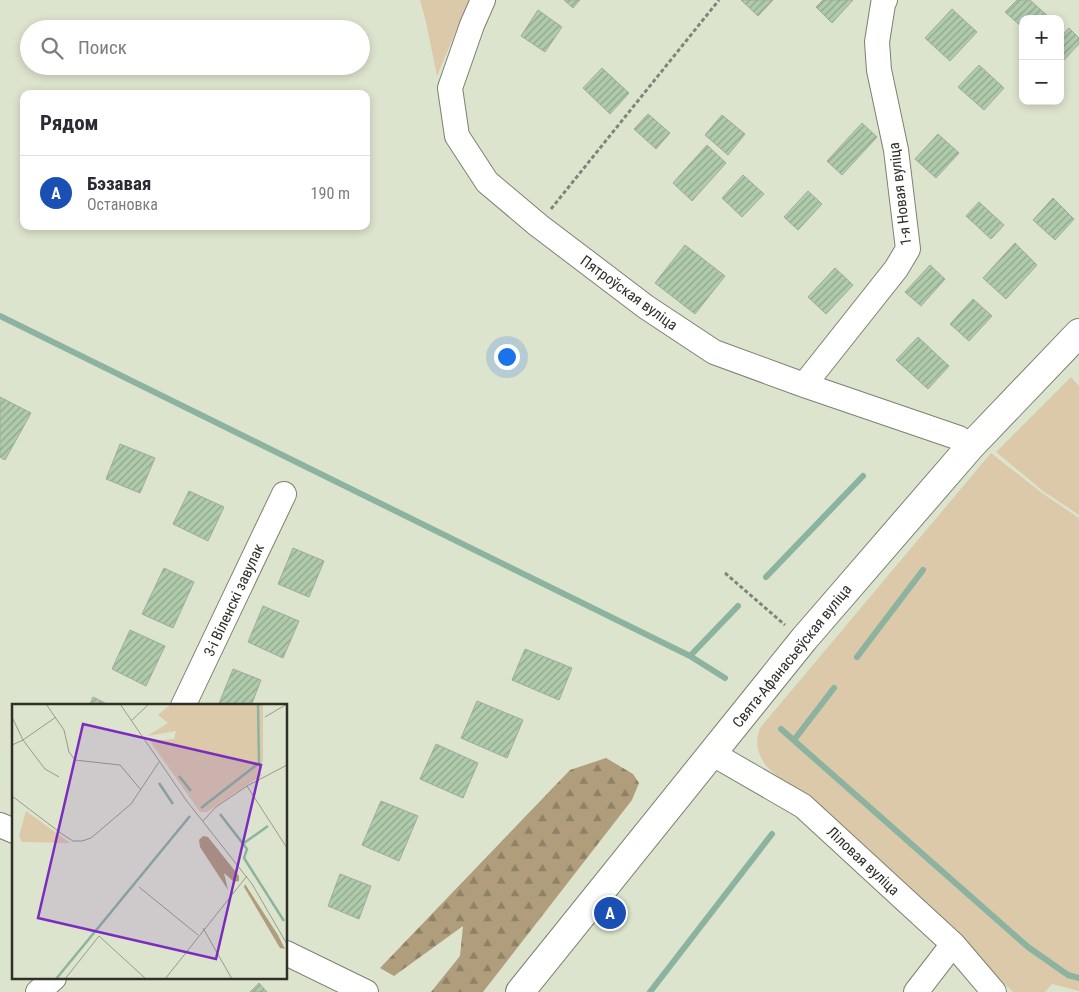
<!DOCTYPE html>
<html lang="ru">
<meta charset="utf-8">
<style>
:root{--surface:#fff;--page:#f7f7f7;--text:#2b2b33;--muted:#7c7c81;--line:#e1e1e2;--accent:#b45309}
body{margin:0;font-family:"Roboto Condensed",sans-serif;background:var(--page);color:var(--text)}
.controls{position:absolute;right:15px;top:15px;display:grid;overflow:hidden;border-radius:10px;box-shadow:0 2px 8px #0003}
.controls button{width:45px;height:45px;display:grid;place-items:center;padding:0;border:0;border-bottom:1px solid var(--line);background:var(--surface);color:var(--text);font:25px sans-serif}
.you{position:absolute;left:506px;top:356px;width:18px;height:18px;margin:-12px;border:4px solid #fff;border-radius:50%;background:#1a73e8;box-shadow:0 0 0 8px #1a73e833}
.badge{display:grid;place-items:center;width:32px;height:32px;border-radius:50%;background:var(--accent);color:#fff;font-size:16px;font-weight:700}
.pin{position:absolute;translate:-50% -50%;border:2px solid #fff;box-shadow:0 1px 5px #0006}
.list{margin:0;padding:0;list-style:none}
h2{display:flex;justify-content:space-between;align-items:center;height:65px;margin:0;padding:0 20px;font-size:21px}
h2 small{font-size:16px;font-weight:400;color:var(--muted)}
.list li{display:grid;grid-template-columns:32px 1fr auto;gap:15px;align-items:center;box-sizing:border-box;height:75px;padding:0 20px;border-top:1px solid var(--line)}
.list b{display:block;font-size:19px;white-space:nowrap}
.list p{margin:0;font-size:16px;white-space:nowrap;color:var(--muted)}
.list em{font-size:16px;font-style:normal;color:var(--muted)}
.icon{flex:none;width:28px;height:28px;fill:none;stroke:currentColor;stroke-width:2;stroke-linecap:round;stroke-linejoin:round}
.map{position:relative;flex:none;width:1079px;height:992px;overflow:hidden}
.search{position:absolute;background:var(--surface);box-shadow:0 2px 8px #0003;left:20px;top:20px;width:350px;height:55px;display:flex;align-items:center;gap:12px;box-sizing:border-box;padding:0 18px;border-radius:28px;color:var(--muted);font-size:19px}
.panel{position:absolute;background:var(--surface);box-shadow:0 2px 8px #0003;left:20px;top:90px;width:350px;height:140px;border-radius:10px}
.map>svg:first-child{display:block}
.grass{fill:#dbc9aa}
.forest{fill:url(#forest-firs)}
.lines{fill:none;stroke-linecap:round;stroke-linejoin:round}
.stream{stroke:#8cb39f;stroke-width:6}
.building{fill:url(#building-hatch);stroke:#9dad9b}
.minor-casing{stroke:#7b826d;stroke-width:26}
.tertiary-casing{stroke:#7b826d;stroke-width:30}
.path{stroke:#808575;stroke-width:3;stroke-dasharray:4 2.5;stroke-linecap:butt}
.minor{stroke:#fff;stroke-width:24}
.tertiary{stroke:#fff;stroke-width:28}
.labels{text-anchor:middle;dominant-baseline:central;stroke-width:4.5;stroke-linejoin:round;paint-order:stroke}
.street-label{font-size:15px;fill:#2e3028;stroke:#fff}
.inset-river{fill:none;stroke:#8cb39f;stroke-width:2.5}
.inset-road{fill:none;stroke:#979c8b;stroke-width:1}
.view{fill:#7b2cbf;fill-opacity:0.15;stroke:#7b2cbf;stroke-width:2.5}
.inset-edge{fill:none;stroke:#2e3028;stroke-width:2.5}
</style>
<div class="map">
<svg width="1079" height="992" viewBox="0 0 1079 992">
<defs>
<pattern id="forest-firs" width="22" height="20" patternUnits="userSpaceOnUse" patternTransform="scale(1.25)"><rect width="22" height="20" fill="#b09d7b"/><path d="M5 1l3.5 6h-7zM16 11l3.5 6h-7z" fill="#908065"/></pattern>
<pattern id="building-hatch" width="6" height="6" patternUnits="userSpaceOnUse" patternTransform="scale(1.25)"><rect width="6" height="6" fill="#afcbac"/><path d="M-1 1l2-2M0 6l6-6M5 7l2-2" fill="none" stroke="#8fa58c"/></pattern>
</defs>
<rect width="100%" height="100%" fill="#dde4cd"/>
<!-- grass -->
<path class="grass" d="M 420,0 L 469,0 L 437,76 L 426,22 Z
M 1071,377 L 1079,386 L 1079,515 L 1043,491 L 996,452 Z
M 991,453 L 1042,493 L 1079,518 L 1079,991 L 1052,984 L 1045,992 L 1013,992 L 980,959 L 766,766 C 757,752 755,744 760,728 Z"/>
<!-- forest -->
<path class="forest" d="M 606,758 L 633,774 L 639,783 L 632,800 L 483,992 L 431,992 L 460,956 L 463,926 L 394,976 L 380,968 L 570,770 Z"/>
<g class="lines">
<!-- stream -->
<path class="stream" d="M 0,316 L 690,656 L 725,678
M 766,577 L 863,476
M 690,656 L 738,606
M 857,657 L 923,570
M 781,729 L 1028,947 L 1068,975 L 1079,978
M 794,740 L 834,688
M 650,992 L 772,834"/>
</g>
<!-- building -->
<path class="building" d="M 564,0 L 580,0 L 573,8 Z
M 741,0 L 773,0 L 758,16 Z
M 823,0 L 853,0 L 832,23 L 816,7 Z
M 1017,0 L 1030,0 L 1051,19 L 1023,19 L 1023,28 L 1005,12 Z
M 952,9 L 977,32 L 950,61 L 925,38 Z
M 538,10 L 562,27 L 545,52 L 521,36 Z
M 1069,28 L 1079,38 L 1079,44 L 1060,64 L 1060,37 Z
M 979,65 L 1004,88 L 984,110 L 958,87 Z
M 602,68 L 629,93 L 610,114 L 583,88 Z
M 648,114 L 670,133 L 656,149 L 634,129 Z
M 722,115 L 745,134 L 728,155 L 705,135 Z
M 862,123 L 877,137 L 842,175 L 827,161 Z
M 938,134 L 959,153 L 936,178 L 915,159 Z
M 707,145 L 726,163 L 692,201 L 673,183 Z
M 743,175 L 764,194 L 742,217 L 722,198 Z
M 808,191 L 822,204 L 798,230 L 784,217 Z
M 1053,198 L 1074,219 L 1055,240 L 1033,220 Z
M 979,202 L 1004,225 L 991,239 L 966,216 Z
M 1015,243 L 1037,265 L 1006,299 L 983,278 Z
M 685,245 L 725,276 L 695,314 L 655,283 Z
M 930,265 L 945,279 L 921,306 L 905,292 Z
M 835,268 L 853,285 L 826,314 L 808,297 Z
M 973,299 L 992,316 L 969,341 L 950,324 Z
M 918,337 L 949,366 L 928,389 L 896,360 Z
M 0,397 L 31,413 L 5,460 L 0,457 Z
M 120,444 L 155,458 L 140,493 L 106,479 Z
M 189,491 L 224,507 L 208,541 L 173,524 Z
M 293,548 L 324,561 L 309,597 L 278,584 Z
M 164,568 L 194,582 L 173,628 L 142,614 Z
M 263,606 L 299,621 L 283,658 L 248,642 Z
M 130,630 L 165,646 L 146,686 L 112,669 Z
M 525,649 L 572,668 L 559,700 L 512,680 Z
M 233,669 L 261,680 L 251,706 L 218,706 Z
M 93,697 L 111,706 L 89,706 Z
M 477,701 L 523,720 L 507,758 L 461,738 Z
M 436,744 L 478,763 L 463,798 L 420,779 Z
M 381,801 L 418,816 L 399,861 L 362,845 Z
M 340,874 L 371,886 L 359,919 L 328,906 Z
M 259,983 L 267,992 L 250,992 Z"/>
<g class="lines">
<!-- minor casing -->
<g class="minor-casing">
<path id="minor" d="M 483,0 L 472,25 L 450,88 L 457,136 L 487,182 L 538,225 L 646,307 L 714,352 L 804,385 L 959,438 L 970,447
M 804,385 L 896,269 L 908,249 L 896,150 L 879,70 L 877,42 L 883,4 L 885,0
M 183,706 L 284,494
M 713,754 L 803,806 L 953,944 L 994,992
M 0,825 L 14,831
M 286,953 L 366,992
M 38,992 L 54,978
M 916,992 L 953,944"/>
</g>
<!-- tertiary casing -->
<g class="tertiary-casing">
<path id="tertiary" d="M 520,992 L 804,639 L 970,447 L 1079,333"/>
</g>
<!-- path -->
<path class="path" d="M 551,209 L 719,0
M 725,573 L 785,625"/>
<!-- minor -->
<use href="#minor" class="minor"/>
<!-- tertiary -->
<use href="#tertiary" class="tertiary"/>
</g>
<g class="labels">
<!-- street labels -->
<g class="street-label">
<text transform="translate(900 194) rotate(-97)">1-я Новая вуліца</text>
<text transform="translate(629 293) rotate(36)">Пятроўская вуліца</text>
<text transform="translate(234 600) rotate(-65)">3-і Віленскі завулак</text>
<text transform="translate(792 656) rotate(-51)">Свята-Афанасьеўская вуліца</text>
<text transform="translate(863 861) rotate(43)">Ліловая вуліца</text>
</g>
</g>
<!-- overview -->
<g transform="translate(12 704)">
<rect width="275" height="275" fill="#dde4cd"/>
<path d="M 159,0 L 251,0 L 251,57 L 246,66 L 250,71 L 195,108 L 188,108 L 138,37 L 162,35 L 164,27 L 135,32 L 156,19 L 146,11 ZM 14,107 L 58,139 L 10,138 L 7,132 Z" fill="#dbc9aa"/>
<path d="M 191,132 L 196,133 L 227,172 L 227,177 L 222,178 L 212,169 L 216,186 L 188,143 L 187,136 ZM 233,180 L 266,231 L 273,245 L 268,244 L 232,183 Z" fill="#b09d7b"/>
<path class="inset-river" d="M 167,72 L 179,87M 147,79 L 161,100M 189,104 L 247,59 L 246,0M 208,110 L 235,145 L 232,154 L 272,217M 232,139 L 256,122M 44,275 L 178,112"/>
<path class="inset-road" d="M 34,0 L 52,26 L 57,48 L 63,56 L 108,61 L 129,86M 108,0 L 174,96 L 240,180 L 275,240M 253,13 L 275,0M 1,15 L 11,36 L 44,13M 119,17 L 137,0M 0,41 L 11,36 L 33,65 L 47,73M 235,82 L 275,144M 0,92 L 50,130 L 61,137 L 70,137 L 79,134 L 119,100 L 147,58M 191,117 L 204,103 L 235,82 L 275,61M 127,183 L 186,231M 191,224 L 220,275M 53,275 L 87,232 L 134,275M 153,275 L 235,172"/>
<path class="view" d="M 71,20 L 249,61 L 204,255 L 26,214 Z"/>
<rect width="275" height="275" class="inset-edge"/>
</g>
</svg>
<div class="controls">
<button>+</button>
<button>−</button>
</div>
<div class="you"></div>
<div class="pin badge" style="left:610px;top:913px;background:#1a4fb4">A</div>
<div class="search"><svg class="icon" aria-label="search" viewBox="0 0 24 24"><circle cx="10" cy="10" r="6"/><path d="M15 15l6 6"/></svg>Поиск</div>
<section class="panel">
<h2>Рядом<small></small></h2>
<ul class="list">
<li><span class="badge" style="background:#1a4fb4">A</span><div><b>Бэзавая</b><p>Остановка</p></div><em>190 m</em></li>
</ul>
</section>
</div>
